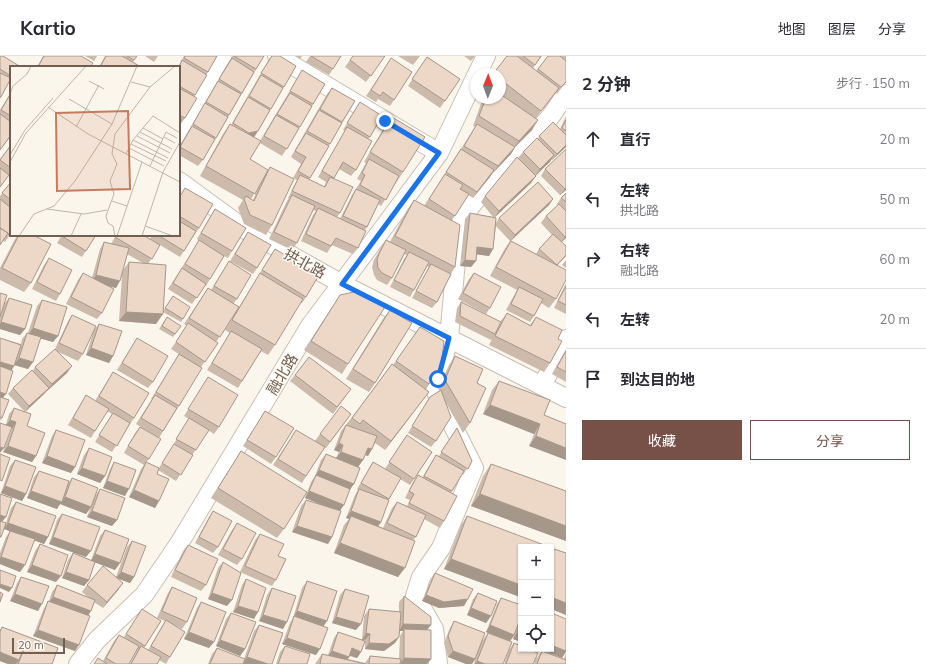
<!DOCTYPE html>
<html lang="zh">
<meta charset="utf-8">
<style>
:root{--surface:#fff;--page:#f2f2f3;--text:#2b2b33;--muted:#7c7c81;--line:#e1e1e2;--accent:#775148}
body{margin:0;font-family:Mulish,"Noto Sans SC",sans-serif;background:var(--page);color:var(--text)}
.controls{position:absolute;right:12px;bottom:12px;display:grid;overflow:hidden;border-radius:0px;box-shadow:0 1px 3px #0004}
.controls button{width:36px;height:36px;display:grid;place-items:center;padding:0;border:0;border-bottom:1px solid var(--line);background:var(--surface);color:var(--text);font:20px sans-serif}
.compass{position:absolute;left:470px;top:12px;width:36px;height:36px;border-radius:50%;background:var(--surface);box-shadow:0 1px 3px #0004;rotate:1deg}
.scale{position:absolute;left:12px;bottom:10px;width:53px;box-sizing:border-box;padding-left:4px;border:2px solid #735f52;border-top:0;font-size:11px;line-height:14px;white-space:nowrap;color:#735f52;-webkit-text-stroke:3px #fdfaf3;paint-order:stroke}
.stop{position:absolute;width:12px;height:12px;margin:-9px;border:3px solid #1a73e8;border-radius:50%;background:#fff}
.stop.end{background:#1a73e8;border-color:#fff;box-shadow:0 1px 4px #0008}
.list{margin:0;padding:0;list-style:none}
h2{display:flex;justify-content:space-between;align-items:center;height:52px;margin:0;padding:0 16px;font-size:17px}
h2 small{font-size:13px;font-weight:400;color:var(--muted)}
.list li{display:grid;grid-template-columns:26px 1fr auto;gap:12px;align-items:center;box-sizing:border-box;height:60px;padding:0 16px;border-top:1px solid var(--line)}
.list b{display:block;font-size:15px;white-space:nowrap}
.list p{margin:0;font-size:13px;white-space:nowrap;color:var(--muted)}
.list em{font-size:13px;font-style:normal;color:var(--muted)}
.actions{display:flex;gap:8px;padding:12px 16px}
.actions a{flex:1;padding:9px 0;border:1px solid var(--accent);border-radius:0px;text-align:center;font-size:14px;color:var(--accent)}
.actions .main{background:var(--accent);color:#fff}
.icon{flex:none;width:22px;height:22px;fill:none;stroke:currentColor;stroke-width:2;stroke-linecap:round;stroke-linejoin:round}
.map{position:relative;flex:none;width:566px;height:608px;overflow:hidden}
header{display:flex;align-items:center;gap:24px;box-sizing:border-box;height:56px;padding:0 20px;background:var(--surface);border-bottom:1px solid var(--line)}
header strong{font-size:19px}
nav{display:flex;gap:22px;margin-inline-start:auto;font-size:14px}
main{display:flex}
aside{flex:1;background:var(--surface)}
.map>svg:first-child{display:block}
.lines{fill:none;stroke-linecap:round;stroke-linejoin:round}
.minor-casing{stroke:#ccbfb3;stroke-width:20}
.minor{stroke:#fff;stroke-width:18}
.wall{fill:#ccbaab;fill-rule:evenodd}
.shaded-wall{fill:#a6978b}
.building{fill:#edd8c7;stroke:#a6978b}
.route{stroke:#1a73e8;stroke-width:5}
.labels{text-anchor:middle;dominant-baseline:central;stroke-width:3;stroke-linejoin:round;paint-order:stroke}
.street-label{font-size:15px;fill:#735f52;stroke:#fdfaf3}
.inset-road{fill:none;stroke:#c1b5a9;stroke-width:1}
.view{fill:#c67b5f;fill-opacity:0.15;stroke:#c67b5f;stroke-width:2}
.inset-edge{fill:none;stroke:#735f52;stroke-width:2}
</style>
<header>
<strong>Kartio</strong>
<nav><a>地图</a><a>图层</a><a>分享</a></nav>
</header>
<main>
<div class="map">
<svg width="566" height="608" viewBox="0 0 566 608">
<rect width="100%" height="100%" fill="#fbf6ec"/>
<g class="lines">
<!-- minor casing -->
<g class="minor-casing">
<path id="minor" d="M 277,0 L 439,97
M 477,18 L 486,0
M 179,78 L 225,0
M 179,125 L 246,174 L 342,228 L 566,342
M 542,330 L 566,283
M 78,608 L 97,584 L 144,539 L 180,486 L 310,270 L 381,175 L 439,97 L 476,20
M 438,608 L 434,573 L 415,540 L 421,521 L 441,492 L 474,412 L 435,334 L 449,282 L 459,172 L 464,159 L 475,145 L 507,107 L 551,60 L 566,38"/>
</g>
<!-- minor -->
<use href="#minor" class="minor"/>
</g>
<!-- wall -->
<path class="wall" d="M 0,0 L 11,11 L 11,29 L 8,27 L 0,43 Z
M 43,0 L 81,0 L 90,11 L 37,11 Z
M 85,0 L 97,0 L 94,5 Z
M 105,0 L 137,0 L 133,6 L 141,11 L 99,11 Z
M 145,0 L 158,0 L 154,6 Z
M 184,0 L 217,0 L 194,41 L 185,62 L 180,69 L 179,68 L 179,69 L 179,11 L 178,11 Z
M 232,0 L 264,0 L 203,104 L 198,110 L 179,99 L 179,91 Z
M 271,0 L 280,0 L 296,10 L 271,53 L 254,82 L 260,85 L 298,21 L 302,14 L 325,28 L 300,71 L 282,100 L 260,87 L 250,103 L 267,116 L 270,111 L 272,169 L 266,179 L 244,168 L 238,152 L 243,144 L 200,120 L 223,78 L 230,68 L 231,69 ZM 260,128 L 253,144 L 251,143 Z
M 296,0 L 302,0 L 300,3 Z
M 310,0 L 341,0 L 329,19 L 306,6 Z
M 353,0 L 385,0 L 366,26 L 345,11 Z
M 398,0 L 420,0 L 413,9 Z
M 464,0 L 475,0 L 471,5 Z
M 507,0 L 542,0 L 533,12 L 536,15 L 548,0 L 566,0 L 566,26 L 557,38 L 555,37 L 536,62 L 532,74 L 515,91 L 511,98 L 493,117 L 473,142 L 468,139 L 452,164 L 455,211 L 451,218 L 437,246 L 432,252 L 412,242 L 429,211 L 427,210 L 414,234 L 410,241 L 390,231 L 404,203 L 407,199 L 404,198 L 392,222 L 387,229 L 377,224 L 374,219 L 372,211 L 374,204 L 382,190 L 386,184 L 390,186 L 407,154 L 414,144 L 424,150 L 475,71 L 473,70 L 483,42 L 500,42 L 500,18 Z
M 427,1 L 460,23 L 440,52 L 408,30 Z
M 387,9 L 412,16 L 390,50 L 378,43 L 376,46 L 366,40 Z
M 332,32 L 355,45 L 309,124 L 324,131 L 326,126 L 318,121 L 345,75 L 343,74 L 360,46 L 370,81 L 368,83 L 356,114 L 351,120 L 339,113 L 334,122 L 340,157 L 337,161 L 340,163 L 352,139 L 361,125 L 357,123 L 366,107 L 364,106 L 385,70 L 392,61 L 403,116 L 381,150 L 378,148 L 367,171 L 365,174 L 358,192 L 353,198 L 332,189 L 327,197 L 301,185 L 313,159 L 316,155 L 313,154 L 297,187 L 292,194 L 269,183 L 287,145 L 289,142 L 288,142 L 297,124 L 293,122 L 301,108 L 291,101 L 327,38 Z
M 11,36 L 11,80 L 0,94 L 0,54 Z
M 566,60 L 566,91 L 552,104 L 551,103 L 536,120 L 531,127 L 495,161 L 496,167 L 499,162 L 553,143 L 549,149 L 511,185 L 536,198 L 539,193 L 552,179 L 541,167 L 546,160 L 558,149 L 557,148 L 561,142 L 566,137 L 566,182 L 562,186 L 557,210 L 556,243 L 549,252 L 541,247 L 534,260 L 530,266 L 506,254 L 517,234 L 490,220 L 504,194 L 510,185 L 496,170 L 493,193 L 489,200 L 477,198 L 476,205 L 471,211 L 460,210 L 465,163 L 470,157 L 493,161 L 481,146 L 485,140 L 518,102 L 523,96 L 538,83 L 539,80 L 560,73 Z
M 11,89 L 11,122 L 8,120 L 0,131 L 0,103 Z
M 545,113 L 566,134 L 560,139 L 541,120 Z
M 11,126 L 11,177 L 5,186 L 3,185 L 0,189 L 0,140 Z
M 185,132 L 199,172 L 180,201 L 160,189 L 148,208 L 163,255 L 173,240 L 183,263 L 181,266 L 163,256 L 156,268 L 119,265 L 122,220 L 116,232 L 109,230 L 102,257 L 97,263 L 66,248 L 78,224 L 83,217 L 92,222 L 100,193 L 104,186 L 111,188 L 116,179 L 143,179 L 150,183 L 152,179 L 179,179 L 179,141 ZM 127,198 L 143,207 L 129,206 L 123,214 Z
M 215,153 L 232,195 L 228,202 L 224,200 L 210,223 L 206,230 L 205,229 L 192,248 L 168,233 L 199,185 L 197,183 Z
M 248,176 L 257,212 L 253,218 L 230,205 Z
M 18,179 L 33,179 L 31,227 L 24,236 L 0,224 L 0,212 L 15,183 Z
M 62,179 L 96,179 L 82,201 L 57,187 Z
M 144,179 L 150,179 L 148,181 Z
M 275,193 L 306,241 L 302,247 L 300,247 L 275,289 L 268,299 L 261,295 L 238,332 L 207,314 L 230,277 L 225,274 L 236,256 L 216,286 L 218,287 L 201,311 L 179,350 L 175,356 L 159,382 L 136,368 L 152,343 L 151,343 L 179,298 L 185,302 L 171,293 L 187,270 L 184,268 L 208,232 L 211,234 L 229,205 L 237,243 L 233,248 L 239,251 Z
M 49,202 L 60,238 L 56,245 L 32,233 L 44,209 Z
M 566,204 L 566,212 L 562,209 Z
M 474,217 L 490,252 L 486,258 L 458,243 L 469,223 Z
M 566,227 L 566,258 L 554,252 Z
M 340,239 L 348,308 L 342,318 L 304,294 Z
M 9,242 L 25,273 L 20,279 L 0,273 L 0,262 L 4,248 Z
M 42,244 L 58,280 L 53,286 L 40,282 L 33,306 L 28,313 L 15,309 L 11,314 L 3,342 L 2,362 L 0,365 L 0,282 L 21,288 L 22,283 L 27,277 L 28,277 L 37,250 Z
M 461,246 L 500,266 L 507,257 L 530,269 L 536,261 L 558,283 L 550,307 L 544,316 L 489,289 L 492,283 L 491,284 L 455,266 L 457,252 Z
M 390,254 L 375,327 L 369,336 L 346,323 L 383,263 Z
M 72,259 L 83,298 L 78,305 L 58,296 L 67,317 L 47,335 L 44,338 L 25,356 L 27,370 L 36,400 L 32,406 L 3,396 L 12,373 L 6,369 L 9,358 L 14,352 L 25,356 L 8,338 L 13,332 L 33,315 L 35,311 L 55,293 L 68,265 Z
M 167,261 L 181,270 L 173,281 L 159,273 Z
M 99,268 L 113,300 L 109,307 L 86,299 L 94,274 Z
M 420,271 L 441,312 L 426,333 L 429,336 L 385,394 L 375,387 L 368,400 L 365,399 L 363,404 L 358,411 L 354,428 L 350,433 L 340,455 L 332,481 L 328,488 L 292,476 L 301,450 L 306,444 L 328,451 L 305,442 L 311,426 L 315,420 L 321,404 L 326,398 L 336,402 L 339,396 L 334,394 L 341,375 L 393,309 Z
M 137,282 L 153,326 L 148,332 L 117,314 Z
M 566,293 L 566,326 L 552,318 Z
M 455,300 L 477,327 L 470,367 L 463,377 L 445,345 L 436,385 L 431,391 L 408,377 L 430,341 L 440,335 L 438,333 L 449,309 Z
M 113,316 L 134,362 L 112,396 L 95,386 L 112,358 L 107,355 L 91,382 L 68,369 L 86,339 L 95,345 Z
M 295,319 L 346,340 L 333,358 L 290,325 Z
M 208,321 L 219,371 L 214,378 L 208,374 L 176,425 L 158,414 L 157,418 L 159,445 L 155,452 L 129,441 L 141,413 L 144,409 L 124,397 L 135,377 L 140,371 L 149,403 L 146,407 L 159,412 L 189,363 L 184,360 Z
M 499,325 L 544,359 L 566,368 L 529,390 L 534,378 L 483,358 L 492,334 Z
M 265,355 L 276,401 L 271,408 L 243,390 Z
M 351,358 L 326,392 L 324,391 L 302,427 L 273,409 L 296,374 L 324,391 L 315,385 L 320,378 Z
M 457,372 L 472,405 L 463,419 L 462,418 L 451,437 L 444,465 L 440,472 L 424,463 L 416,481 L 413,484 L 398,521 L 334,497 L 344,469 L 349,463 L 346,462 L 355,439 L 358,434 L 357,433 L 373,406 L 385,413 L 402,386 L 432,396 L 410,429 L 400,423 L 388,443 L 381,466 L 378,470 L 383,472 L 392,452 L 397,446 L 407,450 L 410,444 L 405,442 L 413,426 L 418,419 L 422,422 L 432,405 L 436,399 L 439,400 Z
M 56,374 L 75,411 L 71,417 L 42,407 L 52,380 Z
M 89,392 L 105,420 L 100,427 L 77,418 L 84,399 Z
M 241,395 L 284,473 L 277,482 L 211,442 Z
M 15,404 L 26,438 L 22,445 L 1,437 L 10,410 Z
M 114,406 L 125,440 L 103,432 L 110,413 Z
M 491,408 L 566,435 L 566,485 L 471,450 L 483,420 Z
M 39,415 L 69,426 L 72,422 L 91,451 L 86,458 L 60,448 L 57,453 L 27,442 L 34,421 Z
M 100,433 L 117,464 L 112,470 L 87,461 L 95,440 Z
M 0,438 L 2,466 L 6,467 L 11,452 L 16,446 L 48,481 L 44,488 L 34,484 L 20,516 L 0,508 L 0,497 L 6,481 L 10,475 L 4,473 L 0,482 Z
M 213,455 L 218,491 L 213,497 L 195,487 L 209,461 Z
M 62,458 L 86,501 L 49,488 L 57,464 Z
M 467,460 L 520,541 L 444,513 L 461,469 Z
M 237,467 L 242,503 L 237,509 L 218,499 L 232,474 Z
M 105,474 L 120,507 L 115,514 L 95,506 L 89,524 L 84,530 L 62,522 L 68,504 L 73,497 L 91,504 L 100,480 Z
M 260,478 L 278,500 L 276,524 L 272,530 L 240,516 L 255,484 Z
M 132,485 L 134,521 L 130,527 L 119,523 L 119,533 L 103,552 L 94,546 L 91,555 L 88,559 L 75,595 L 33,580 L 44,552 L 49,545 L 52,536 L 57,529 L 89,542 L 82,536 L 87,529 L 116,521 L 127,491 Z
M 40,488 L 56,526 L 27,516 L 35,495 Z
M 188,489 L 206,529 L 201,535 L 171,521 L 183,495 Z
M 223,506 L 227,550 L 208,543 L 218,512 Z
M 435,517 L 464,550 L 439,552 L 422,545 L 431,524 Z
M 21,521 L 38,555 L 10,545 L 17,527 Z
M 246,523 L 254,563 L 233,556 L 242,529 Z
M 307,525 L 324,570 L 316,599 L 282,588 L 290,567 L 293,562 L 302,532 Z
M 172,531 L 187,566 L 182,573 L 174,569 L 170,601 L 166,608 L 159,604 L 157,608 L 130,608 L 137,595 L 136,594 L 129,608 L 94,608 L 98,602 L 103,605 L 114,585 L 119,579 L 124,581 L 142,553 L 161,565 L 144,592 L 148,594 L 165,565 L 157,562 L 168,537 Z
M 272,532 L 283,573 L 259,565 L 267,539 Z
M 345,533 L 356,574 L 332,567 L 340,539 Z
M 478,537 L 491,560 L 486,567 L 467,559 L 473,543 Z
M 404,540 L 431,569 L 427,574 L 431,603 L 427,608 L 315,608 L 322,598 L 328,599 L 334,582 L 338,576 L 361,596 L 357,602 L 350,600 L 348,603 L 365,607 L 370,600 L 399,603 L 400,580 L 403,575 L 400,575 L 395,587 L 384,595 L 365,593 L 365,584 L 362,584 L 364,560 L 369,553 L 399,556 L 399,546 Z
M 501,542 L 521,549 L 521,586 L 513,583 L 514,580 L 510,585 L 486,576 L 497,548 Z
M 201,546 L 209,592 L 184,583 L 197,552 Z
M 231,557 L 245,593 L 240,600 L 216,590 L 226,563 Z
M 454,565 L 483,584 L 488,577 L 503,608 L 474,608 L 475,604 L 472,608 L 466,608 L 448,601 L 444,587 L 450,572 Z
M 259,569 L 283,577 L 243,608 L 208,608 L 212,598 L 217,592 L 244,603 L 254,575 Z
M 2,571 L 58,592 L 52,608 L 16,608 L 17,606 L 16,608 L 8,608 L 0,605 L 0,574 Z
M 514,587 L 533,608 L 504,608 L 509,594 Z
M 285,590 L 307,608 L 276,608 L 280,596 Z
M 542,595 L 564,603 L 566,597 L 566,608 L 534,608 L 535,604 Z"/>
<!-- shaded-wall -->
<path class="shaded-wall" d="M 538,64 L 532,74 L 512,94 L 519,85 Z
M 258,75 L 253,82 L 245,83 L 249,77 Z
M 566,89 L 566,91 L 552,104 L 557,98 Z
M 515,91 L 511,98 L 493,117 L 498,110 Z
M 554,99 L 550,106 L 535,120 L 540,113 Z
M 494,114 L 490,121 L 473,142 L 477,136 Z
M 536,120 L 531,127 L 494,162 L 499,155 Z
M 566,132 L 566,134 L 560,139 L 565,133 Z
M 553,143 L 549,149 L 510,185 L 515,179 Z
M 566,180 L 566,182 L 560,187 L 565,181 Z
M 477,191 L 493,193 L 489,200 L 473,198 Z
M 566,199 L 566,200 L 552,215 L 557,209 Z
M 465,204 L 476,205 L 471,211 L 460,210 Z
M 96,219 L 120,225 L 116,232 L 91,226 Z
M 126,256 L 163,258 L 156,268 L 119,265 Z
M 1,266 L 25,273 L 20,279 L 0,273 L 0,268 Z
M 33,272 L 58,280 L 53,286 L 28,279 Z
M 91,292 L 113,300 L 109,307 L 86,299 Z
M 19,302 L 33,306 L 28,313 L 14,309 Z
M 0,306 L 14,310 L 10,317 L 0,314 Z
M 72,310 L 67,317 L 47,335 L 52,328 Z
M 49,332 L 44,338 L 25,356 L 29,350 Z
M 0,336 L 6,338 L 1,344 L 0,344 Z
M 429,336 L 422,345 L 385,394 L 391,385 Z
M 490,349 L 540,368 L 534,378 L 483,358 Z
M 10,364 L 16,366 L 12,373 L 5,370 Z
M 536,380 L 566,392 L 566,404 L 529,390 Z
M 339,387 L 343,389 L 339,396 L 334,394 Z
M 8,390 L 36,400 L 32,406 L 3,396 Z
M 0,391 L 4,392 L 0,397 Z
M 368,392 L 372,393 L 368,400 L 363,398 Z
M 341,396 L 363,404 L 358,411 L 336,402 Z
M 47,400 L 75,411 L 71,417 L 42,407 Z
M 82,412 L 105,420 L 100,427 L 77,418 Z
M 319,414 L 354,428 L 349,435 L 315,420 Z
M 107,425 L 129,433 L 125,440 L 103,432 Z
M 5,430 L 26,438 L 22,445 L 1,437 Z
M 134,434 L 159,445 L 155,452 L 129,441 Z
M 31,435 L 61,446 L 65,441 L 91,451 L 86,458 L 60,448 L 57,453 L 27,442 Z
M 309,435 L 344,449 L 339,456 L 305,442 Z
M 480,438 L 566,470 L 566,485 L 471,450 Z
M 92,455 L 117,464 L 112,470 L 87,461 Z
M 351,455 L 381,466 L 376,473 L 351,460 L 349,463 L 346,462 Z
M 0,459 L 6,461 L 1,467 L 0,467 Z
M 8,467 L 48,481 L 44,488 L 4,473 Z
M 297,470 L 332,481 L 328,488 L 292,476 Z
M 53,481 L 91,495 L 86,501 L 49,488 Z
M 340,487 L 405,512 L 398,521 L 334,497 Z
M 95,498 L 120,507 L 115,514 L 91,505 Z
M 1,501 L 25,509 L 20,516 L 0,508 L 0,502 Z
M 451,503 L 521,529 L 521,540 L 520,541 L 444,513 Z
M 32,509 L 61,520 L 56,526 L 27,516 Z
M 66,516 L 89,524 L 84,530 L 62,522 Z
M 121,516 L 134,521 L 130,527 L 116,522 Z
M 123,527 L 119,533 L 103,552 L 107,546 Z
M 0,528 L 12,532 L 9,536 L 0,532 Z
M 212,537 L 232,544 L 227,550 L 208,543 Z
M 15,538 L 42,548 L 38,555 L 10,545 Z
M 426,539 L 468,543 L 464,550 L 439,552 L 422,545 Z
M 53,541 L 91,555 L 87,561 L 48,547 Z
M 551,541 L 566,547 L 566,559 L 551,553 Z
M 238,550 L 258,556 L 254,563 L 233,556 Z
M 471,552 L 491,560 L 486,567 L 467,559 Z
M 297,555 L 327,565 L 323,571 L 294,560 L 293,562 Z
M 263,559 L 287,566 L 283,573 L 259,565 Z
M 336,561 L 361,568 L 356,574 L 332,567 Z
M 403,568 L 431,569 L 426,575 L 404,573 L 403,575 L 399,575 Z
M 490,569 L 514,579 L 510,585 L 486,576 Z
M 38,574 L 79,589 L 75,595 L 33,580 Z
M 189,576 L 214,586 L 209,592 L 184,583 Z
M 517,576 L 521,578 L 521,586 L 513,583 Z
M 366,577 L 370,578 L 365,584 L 362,584 Z
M 399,581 L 395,587 L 384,595 L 365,593 L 369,587 Z
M 287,582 L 320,593 L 316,599 L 282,588 Z
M 220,584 L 245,593 L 240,600 L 216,590 Z
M 551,589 L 566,595 L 566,596 L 562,602 L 539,593 L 551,593 Z
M 352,592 L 361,596 L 357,602 L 348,599 Z
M 332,595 L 349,601 L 345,607 L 327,601 Z
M 453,595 L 475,603 L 472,608 L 466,608 L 448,601 Z
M 0,596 L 19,604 L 16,608 L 8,608 L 0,605 Z
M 247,601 L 268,608 L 244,608 L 243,607 Z
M 404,602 L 431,603 L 427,608 L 400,608 Z
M 477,605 L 485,608 L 475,608 Z"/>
<!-- building -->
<path class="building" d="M 0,0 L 3,0 L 21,11 L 11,11 L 11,20 L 0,13 Z
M 44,0 L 81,0 L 93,7 L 90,11 L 42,11 L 39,9 Z
M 106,0 L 122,0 L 141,11 L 100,11 Z
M 127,0 L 137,0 L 134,4 Z
M 185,0 L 217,0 L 208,16 L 184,2 Z
M 234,0 L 264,0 L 256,13 Z
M 272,0 L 280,0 L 296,10 L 284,31 L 261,17 Z
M 311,0 L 341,0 L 333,13 Z
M 353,0 L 385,0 L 371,20 L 350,4 Z
M 507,0 L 517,0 L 559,32 L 541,55 L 500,23 L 500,18 L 493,18 Z
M 523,0 L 541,0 L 535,9 Z
M 548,0 L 560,0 L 566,5 L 566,26 L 561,31 L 538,13 Z
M 427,1 L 460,23 L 445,45 L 412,23 Z
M 232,2 L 254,16 L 242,37 L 219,23 Z
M 391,2 L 412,16 L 394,44 L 383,36 L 380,40 L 371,34 Z
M 182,4 L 207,19 L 195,39 L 179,30 L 179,11 Z
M 302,14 L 325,28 L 313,48 L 290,35 Z
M 0,17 L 11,22 L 1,41 L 0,41 Z
M 261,19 L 283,32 L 271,53 L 249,40 Z
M 218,25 L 241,38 L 229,59 L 206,46 Z
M 179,32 L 197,42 L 185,62 L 179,59 Z
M 332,32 L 355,45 L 342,66 L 320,53 Z
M 11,37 L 11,60 L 1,54 Z
M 290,37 L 312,50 L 300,71 L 277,58 Z
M 500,38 L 538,64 L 519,85 L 479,60 L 486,42 L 500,42 Z
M 248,41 L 270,54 L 258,75 L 249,77 L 233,67 Z
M 360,46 L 382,60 L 370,81 L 347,67 Z
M 205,47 L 228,61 L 216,82 L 193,68 Z
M 319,54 L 342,67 L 330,88 L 307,75 Z
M 0,58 L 11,66 L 11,79 L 0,94 Z
M 276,59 L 299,72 L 287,93 L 264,80 Z
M 392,61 L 425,81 L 403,116 L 370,96 Z
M 179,62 L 182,63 L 179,69 Z
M 566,64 L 566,75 L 562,72 Z
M 553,66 L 566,79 L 566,89 L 557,98 L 539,80 Z
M 230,68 L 261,85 L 250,103 L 268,114 L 255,138 L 206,110 Z
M 477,68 L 515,91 L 498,110 L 464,90 Z
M 192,70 L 215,83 L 203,104 L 180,91 Z
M 347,71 L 372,85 L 356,114 L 343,106 L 334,122 L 322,115 Z
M 306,77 L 329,90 L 310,122 L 298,115 L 306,101 L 295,95 Z
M 537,82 L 554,99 L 540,113 L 523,96 Z
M 11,89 L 11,112 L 0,104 Z
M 461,93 L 494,114 L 477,136 L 446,116 Z
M 566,93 L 566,132 L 565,133 L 545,113 Z
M 517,101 L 536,120 L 499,155 L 485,140 Z
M 369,103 L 399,120 L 386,144 L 360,129 L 365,119 L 362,117 Z
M 270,111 L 294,123 L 272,169 L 250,159 L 244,143 L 246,140 L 254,145 Z
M 0,112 L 9,119 L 0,131 Z
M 445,118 L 463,129 L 460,133 L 469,138 L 455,160 L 429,143 Z
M 300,119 L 325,131 L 330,121 L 353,131 L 340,157 L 292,135 Z
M 11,126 L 11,144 L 2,137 Z
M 538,126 L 553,143 L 515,179 L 499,162 Z
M 185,132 L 213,148 L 199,172 L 179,160 L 179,142 Z
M 356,133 L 380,144 L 367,171 L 343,160 Z
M 566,137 L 566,146 L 561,142 Z
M 292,139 L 315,150 L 297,187 L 274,176 Z
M 0,143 L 11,152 L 11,177 L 9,179 L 8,178 L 8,177 L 0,172 Z
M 414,144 L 460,169 L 455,211 L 395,180 Z
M 559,148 L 566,155 L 566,180 L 565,181 L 546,160 Z
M 318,152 L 366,175 L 358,192 L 336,182 L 331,190 L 306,178 Z
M 215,153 L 246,172 L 232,195 L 201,177 Z
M 470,157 L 496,162 L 493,193 L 477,191 L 476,205 L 465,204 Z
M 179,165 L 196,175 L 184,195 L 158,179 L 179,179 Z
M 0,172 L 8,177 L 0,189 Z
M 248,176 L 271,189 L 257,212 L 235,198 Z
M 553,178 L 566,190 L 566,199 L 557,209 L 539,193 Z
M 19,179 L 33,179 L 51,188 L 31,227 L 2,212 Z
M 63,179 L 96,179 L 86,195 L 62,180 Z
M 116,179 L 143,179 L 160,189 L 152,203 L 115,181 Z
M 199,184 L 224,200 L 210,223 L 185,208 Z
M 386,184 L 406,194 L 392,222 L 382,217 L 378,212 L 377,204 L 379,198 Z
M 511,185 L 566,214 L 566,224 L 556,243 L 496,211 Z
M 104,186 L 129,192 L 120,225 L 96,219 Z
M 275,193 L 319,219 L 306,241 L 262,214 Z
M 409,196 L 429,206 L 414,234 L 394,224 Z
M 49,202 L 72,214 L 60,238 L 37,226 Z
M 229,205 L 251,219 L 237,243 L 214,230 Z
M 129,206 L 166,209 L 163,258 L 126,256 Z
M 431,208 L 451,218 L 437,246 L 416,235 Z
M 182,212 L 206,228 L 197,242 L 173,227 Z
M 83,217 L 114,233 L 102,257 L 71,241 Z
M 260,217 L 303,243 L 275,289 L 232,264 Z
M 474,217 L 501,231 L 490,252 L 463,237 Z
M 566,230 L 566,249 L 558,245 Z
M 519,231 L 543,243 L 534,260 L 511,248 Z
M 208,232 L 239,251 L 220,281 L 189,262 Z
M 358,235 L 385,251 L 348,308 L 311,285 L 340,239 Z
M 0,237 L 7,239 L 0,261 Z
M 173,240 L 190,251 L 183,263 L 165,252 Z
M 9,242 L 32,249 L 25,273 L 1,266 Z
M 42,244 L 67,251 L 58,280 L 33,272 Z
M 461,246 L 501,266 L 495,278 L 460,260 Z
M 390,254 L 412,267 L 375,327 L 353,313 Z
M 507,257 L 531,270 L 536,261 L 562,274 L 558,283 L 562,285 L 550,307 L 495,280 Z
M 72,259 L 96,270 L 83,298 L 59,287 Z
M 167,261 L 181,270 L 175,278 L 162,270 Z
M 188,267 L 218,287 L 205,306 L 176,286 Z
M 99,268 L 122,275 L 113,300 L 91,292 Z
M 420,271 L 444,285 L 441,312 L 429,328 L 396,305 Z
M 231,275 L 262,293 L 242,325 L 212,307 Z
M 27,277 L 41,281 L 33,306 L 19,302 Z
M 0,282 L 21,289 L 14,310 L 0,306 Z
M 137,282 L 168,300 L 153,326 L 122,307 Z
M 55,293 L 72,310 L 52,328 L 35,311 Z
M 566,295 L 566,316 L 557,311 Z
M 179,298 L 202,312 L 179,350 L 156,336 Z
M 455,300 L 483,313 L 477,327 L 486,332 L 470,367 L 445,324 Z
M 309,301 L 351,333 L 337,351 L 295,319 Z
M 392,308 L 429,336 L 391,385 L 363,364 L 360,368 L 352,362 Z
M 0,310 L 13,315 L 6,338 L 0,336 Z
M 32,314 L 49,332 L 29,350 L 13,332 Z
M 113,316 L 149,337 L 134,362 L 99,340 Z
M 208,321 L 238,339 L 219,371 L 188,353 Z
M 499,325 L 550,344 L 544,359 L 566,368 L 566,392 L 536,380 L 540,368 L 490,349 Z
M 441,334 L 451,361 L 436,385 L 412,370 L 430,341 Z
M 86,339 L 109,353 L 95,375 L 73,362 Z
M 155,339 L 177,352 L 163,375 L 141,362 Z
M 0,341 L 9,344 L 2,362 L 0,361 Z
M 341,350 L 351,358 L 330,386 L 320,378 Z
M 14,352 L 31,358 L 27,370 L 45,377 L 36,400 L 8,390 L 16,366 L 10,364 Z
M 265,355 L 294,372 L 276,401 L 247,384 Z
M 113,357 L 130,367 L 117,390 L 99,379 Z
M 189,362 L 209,374 L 196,394 L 176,383 Z
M 0,367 L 12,371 L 4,392 L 0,391 Z
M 346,369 L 377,380 L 372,393 L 368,392 L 363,404 L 341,396 L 343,389 L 339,387 Z
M 140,371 L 161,383 L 149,403 L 128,390 Z
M 457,372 L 472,405 L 468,413 L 441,396 Z
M 56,374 L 85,384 L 75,411 L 47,400 Z
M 296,374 L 325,391 L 306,420 L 278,403 Z
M 407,379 L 432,396 L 414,423 L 389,406 Z
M 174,388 L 193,399 L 181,419 L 162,407 Z
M 89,392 L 112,401 L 105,420 L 82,412 Z
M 241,395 L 307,436 L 284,473 L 218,432 Z
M 0,398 L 10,402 L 2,425 L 0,424 Z
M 326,398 L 360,412 L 354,428 L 319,414 Z
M 436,399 L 464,415 L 452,435 L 424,420 Z
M 15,404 L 36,411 L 26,438 L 5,430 Z
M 114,406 L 136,414 L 129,433 L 107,425 Z
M 146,406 L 159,412 L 157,418 L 169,423 L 159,445 L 134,434 Z
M 373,406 L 401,422 L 389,443 L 361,427 Z
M 491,408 L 566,435 L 566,470 L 480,438 Z
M 39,415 L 69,425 L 62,446 L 31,435 Z
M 316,419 L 350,433 L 344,449 L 309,435 Z
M 418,419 L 457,440 L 444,465 L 409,447 L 414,438 L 409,435 Z
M 72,422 L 98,432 L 91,451 L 65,441 Z
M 100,433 L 125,442 L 117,464 L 92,455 Z
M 359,433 L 389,444 L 381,466 L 351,455 Z
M 0,438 L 12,442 L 6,461 L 0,459 Z
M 306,444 L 341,455 L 332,481 L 297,470 Z
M 16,446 L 56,460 L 48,481 L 8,467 Z
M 397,446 L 426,459 L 416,481 L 387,467 Z
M 213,455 L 232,465 L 218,491 L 199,481 Z
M 62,458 L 100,471 L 91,495 L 53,481 Z
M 351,460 L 415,485 L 405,512 L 340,487 Z
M 467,460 L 544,489 L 543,491 L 521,491 L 521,529 L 451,503 Z
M 0,465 L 6,467 L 1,481 L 0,481 Z
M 237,467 L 256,477 L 242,503 L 223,493 Z
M 105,474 L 129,483 L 120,507 L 95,498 Z
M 10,475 L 35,483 L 25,509 L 1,501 Z
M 260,478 L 284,488 L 278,500 L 286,503 L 276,524 L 245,510 Z
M 132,485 L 146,490 L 134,521 L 121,516 Z
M 40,488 L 68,499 L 61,520 L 32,509 Z
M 188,489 L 218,503 L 206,529 L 175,514 Z
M 551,492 L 566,497 L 566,547 L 551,541 Z
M 73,497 L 95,506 L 89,524 L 66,516 Z
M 223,506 L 241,517 L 232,544 L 212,537 Z
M 103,510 L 123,527 L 107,546 L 87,529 Z
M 0,514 L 16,520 L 12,532 L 0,528 Z
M 435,517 L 473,533 L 468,543 L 444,546 L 426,539 Z
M 21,521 L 49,530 L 42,548 L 15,538 Z
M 246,523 L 266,532 L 258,556 L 238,550 Z
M 307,525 L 337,535 L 327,565 L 297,555 Z
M 57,529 L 95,544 L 91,555 L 53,541 Z
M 172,531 L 197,542 L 187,566 L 162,555 Z
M 272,532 L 296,540 L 287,566 L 263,559 Z
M 345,533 L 369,540 L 361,568 L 336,561 Z
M 0,536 L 3,538 L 0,546 Z
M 478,537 L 497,545 L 491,560 L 471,552 Z
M 404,540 L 431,561 L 431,569 L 403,568 Z
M 501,542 L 521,549 L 521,561 L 514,579 L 490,569 Z
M 48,545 L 90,560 L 79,589 L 38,574 Z
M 201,546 L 226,556 L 214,586 L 189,576 Z
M 142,553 L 161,565 L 145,590 L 126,578 Z
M 369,553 L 401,556 L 399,581 L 389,588 L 369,587 L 370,578 L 366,577 Z
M 231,557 L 256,566 L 245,593 L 220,584 Z
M 554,558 L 566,563 L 566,595 L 551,589 L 551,565 Z
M 294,560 L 328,572 L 320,593 L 287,582 Z
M 166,564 L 185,576 L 170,601 L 151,590 Z
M 454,565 L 485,577 L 475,603 L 453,595 L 448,580 Z
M 521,566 L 521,578 L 517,576 Z
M 259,569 L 283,577 L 272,608 L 268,608 L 247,601 Z
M 2,571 L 58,592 L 52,608 L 18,608 L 27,586 L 26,586 L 19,604 L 0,596 L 0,576 Z
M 404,573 L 431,574 L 431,603 L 404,602 Z
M 338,576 L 365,585 L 361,596 L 352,592 L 349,601 L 332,595 Z
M 488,577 L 512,586 L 503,608 L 485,608 L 477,605 Z
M 119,579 L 139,590 L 129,608 L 116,608 L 106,602 Z
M 514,587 L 521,590 L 521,593 L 528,593 L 538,597 L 533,608 L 506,608 Z
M 141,590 L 161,601 L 157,608 L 131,608 Z
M 285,590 L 310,598 L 307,608 L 278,608 Z
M 217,592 L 245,603 L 243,608 L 210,608 Z
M 542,595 L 566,604 L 566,608 L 537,608 Z
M 322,598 L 366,608 L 320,608 Z
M 370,600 L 401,603 L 400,608 L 369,608 Z
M 98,602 L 107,608 L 94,608 Z"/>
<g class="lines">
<!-- route -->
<path class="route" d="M 385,65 L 439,97 L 342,228 L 449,282 L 438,323"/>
</g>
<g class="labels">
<!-- street labels -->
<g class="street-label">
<text transform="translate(305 207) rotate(29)">拱北路</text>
<text transform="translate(282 318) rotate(-59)">融北路</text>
</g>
</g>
<!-- overview -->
<g transform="translate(10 10)">
<rect width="170" height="170" fill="#fbf6ec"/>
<path class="inset-road" d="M 79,15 L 94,23M 121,16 L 140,21 L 165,0M 0,28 L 3,20 L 17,8 L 21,0M 59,33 L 102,58M 38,41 L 78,68 L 170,116M 66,61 L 89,19M 133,62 L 153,73M 130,66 L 162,83M 127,70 L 160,87M 154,71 L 165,77M 123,74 L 158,92M 121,78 L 156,95M 119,82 L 154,100M 116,88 L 123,74 L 143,50 L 170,67M 0,89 L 15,64 L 43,32M 0,96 L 16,67 L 76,0M 140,100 L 156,66 L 167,72M 102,135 L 117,140M 37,143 L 74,148 L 97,144M 135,160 L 163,170M 9,170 L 24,148 L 44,140 L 65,115 L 102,58 L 127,0M 61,170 L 71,148M 105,170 L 103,160 L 98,157 L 96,150 L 104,128 L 100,115 L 107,98 L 102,88 L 105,68 L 140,21M 107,170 L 132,96M 132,170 L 153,106 L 170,76"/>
<path class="view" d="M 118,45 L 120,123 L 47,125 L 46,47 Z"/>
<rect width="170" height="170" class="inset-edge"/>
</g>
</svg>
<div class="controls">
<button>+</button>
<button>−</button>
<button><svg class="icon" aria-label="locate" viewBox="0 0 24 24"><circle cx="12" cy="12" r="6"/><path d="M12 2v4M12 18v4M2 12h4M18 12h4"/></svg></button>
</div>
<svg class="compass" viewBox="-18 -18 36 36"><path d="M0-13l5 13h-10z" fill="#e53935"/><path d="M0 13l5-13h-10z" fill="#7c7c81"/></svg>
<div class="scale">20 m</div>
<div class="stop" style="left:438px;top:323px"></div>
<div class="stop end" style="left:385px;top:65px"></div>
</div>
<aside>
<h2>2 分钟<small>步行 · 150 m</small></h2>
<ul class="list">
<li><svg class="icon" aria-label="ahead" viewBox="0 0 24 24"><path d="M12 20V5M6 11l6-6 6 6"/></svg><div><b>直行</b></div><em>20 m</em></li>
<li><svg class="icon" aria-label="left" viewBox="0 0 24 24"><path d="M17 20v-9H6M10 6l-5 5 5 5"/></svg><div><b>左转</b><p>拱北路</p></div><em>50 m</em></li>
<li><svg class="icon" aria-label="right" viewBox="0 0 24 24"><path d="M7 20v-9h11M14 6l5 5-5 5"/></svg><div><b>右转</b><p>融北路</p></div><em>60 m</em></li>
<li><svg class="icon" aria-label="left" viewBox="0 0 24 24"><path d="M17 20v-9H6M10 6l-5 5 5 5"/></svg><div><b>左转</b></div><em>20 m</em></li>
<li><svg class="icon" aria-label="arrive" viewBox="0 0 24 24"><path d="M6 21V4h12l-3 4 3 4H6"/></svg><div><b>到达目的地</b></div></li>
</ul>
<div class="actions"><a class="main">收藏</a><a>分享</a></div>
</aside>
</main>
